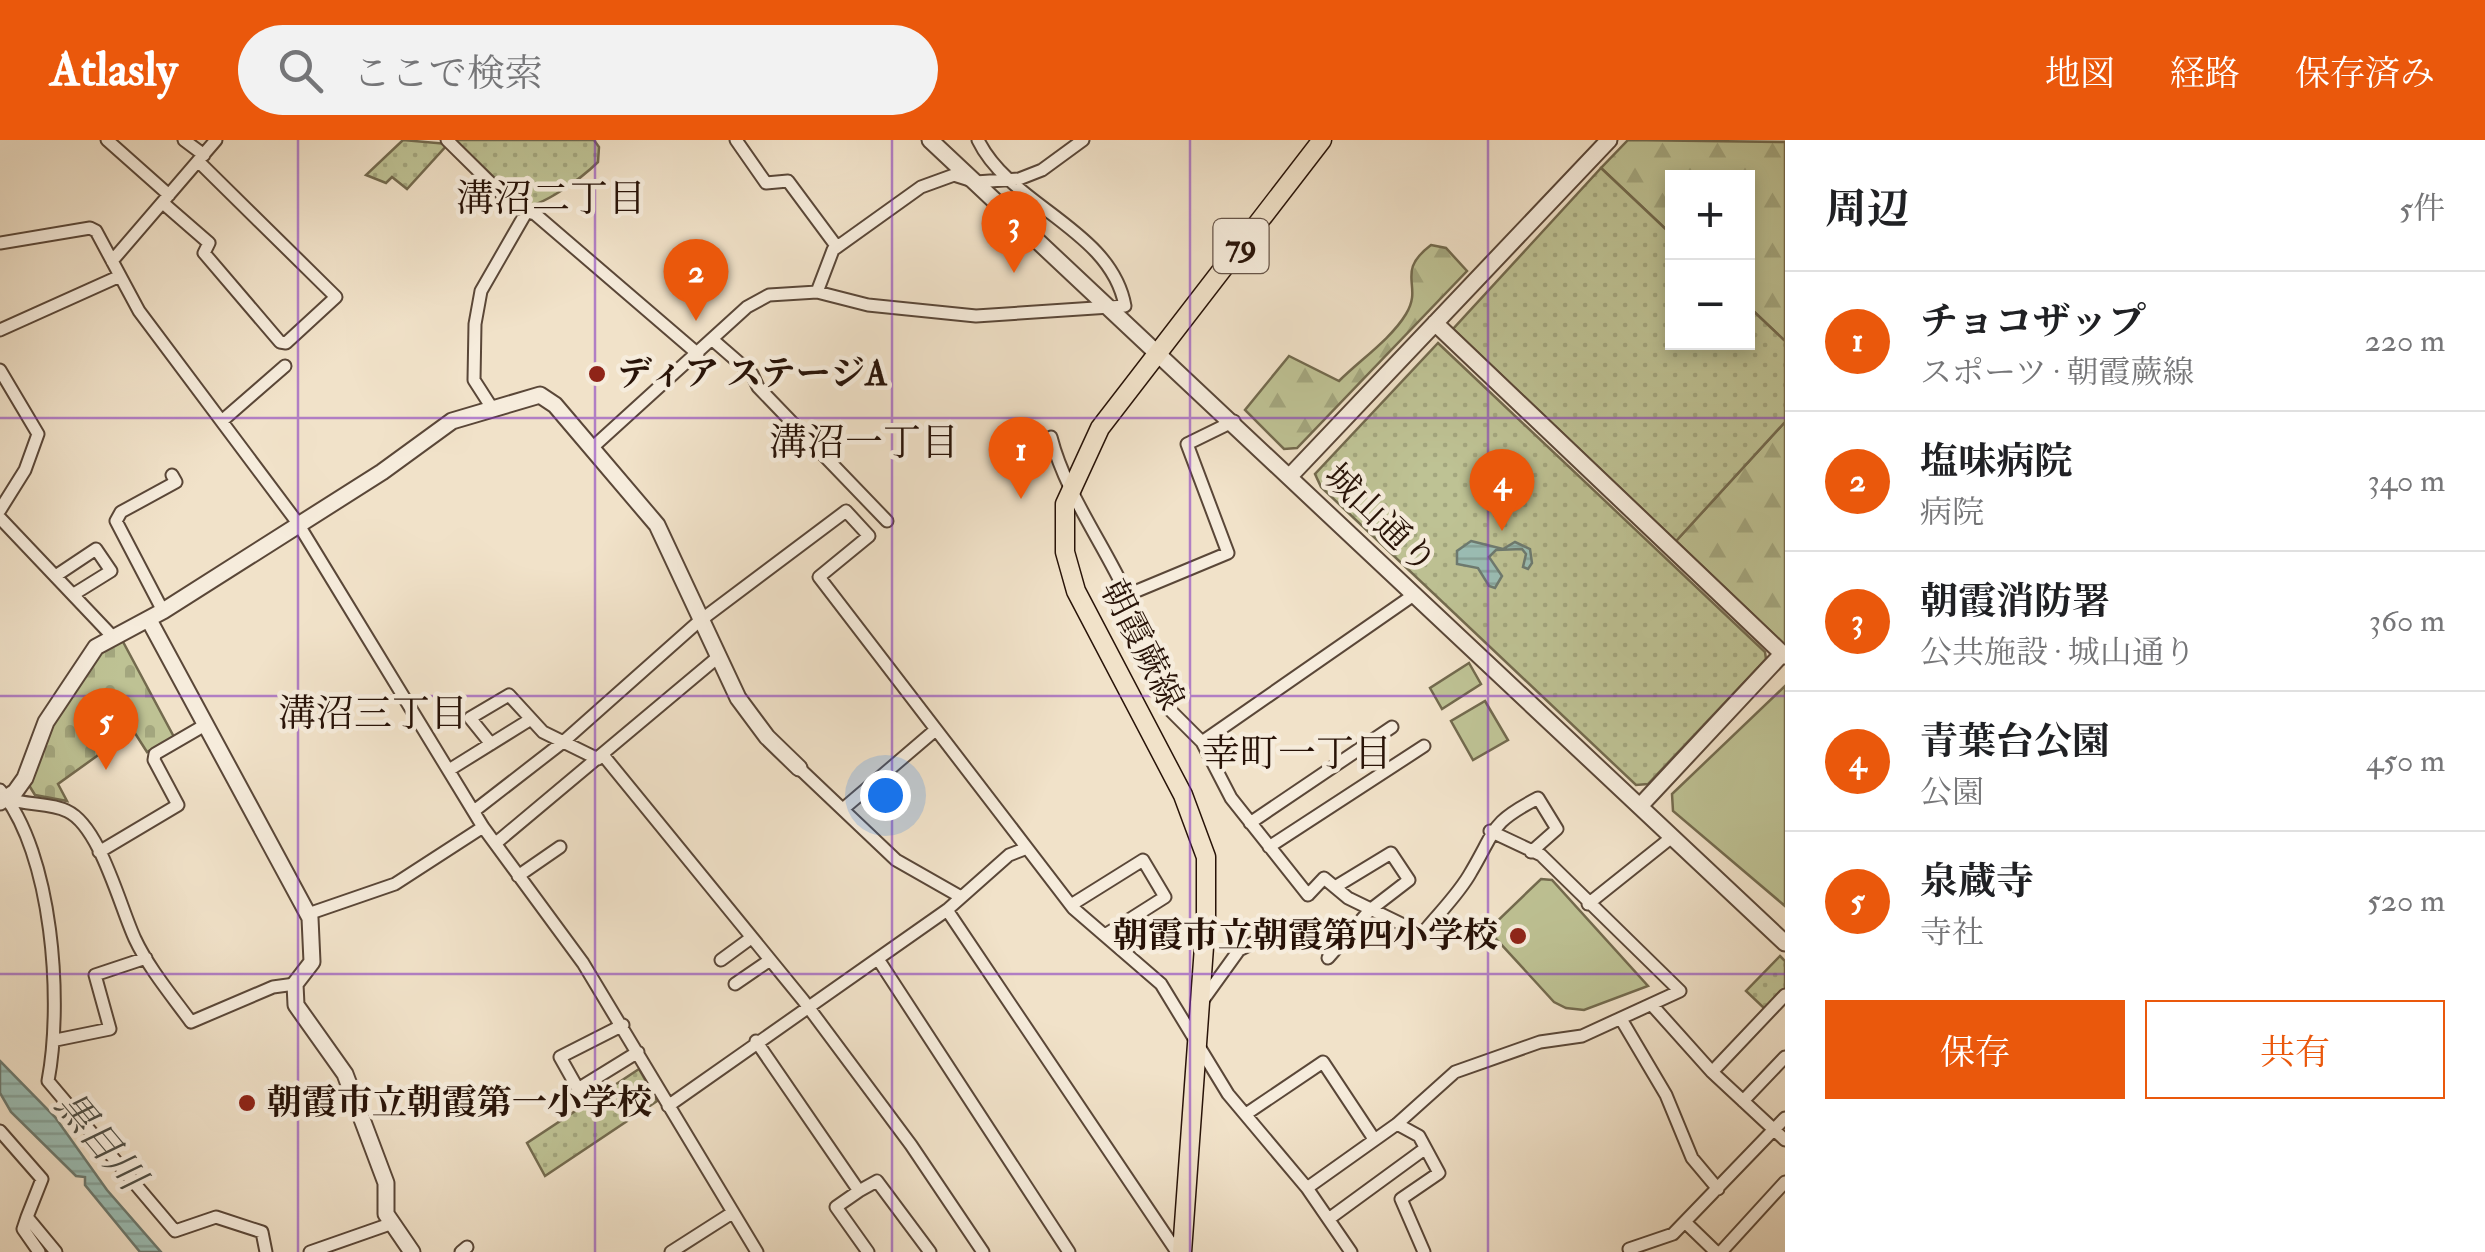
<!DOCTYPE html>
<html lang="ja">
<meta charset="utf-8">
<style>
:root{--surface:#fff;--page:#f2f2f2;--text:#202124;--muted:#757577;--line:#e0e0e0;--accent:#ea580c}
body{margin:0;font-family:"IM FELL Double Pica","Noto Serif JP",serif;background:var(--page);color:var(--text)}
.controls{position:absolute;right:30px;top:30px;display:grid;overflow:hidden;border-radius:0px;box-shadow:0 5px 15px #0003}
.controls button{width:90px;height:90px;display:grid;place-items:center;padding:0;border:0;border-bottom:2px solid var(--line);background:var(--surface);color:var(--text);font:50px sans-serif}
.you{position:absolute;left:885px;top:655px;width:35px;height:35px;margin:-25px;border:8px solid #fff;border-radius:50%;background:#1a73e8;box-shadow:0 0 0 15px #1a73e833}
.badge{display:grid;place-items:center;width:65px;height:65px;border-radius:50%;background:var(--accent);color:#fff;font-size:32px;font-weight:700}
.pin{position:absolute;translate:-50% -82px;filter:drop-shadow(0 2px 5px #0008)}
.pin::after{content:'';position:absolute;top:52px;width:35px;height:30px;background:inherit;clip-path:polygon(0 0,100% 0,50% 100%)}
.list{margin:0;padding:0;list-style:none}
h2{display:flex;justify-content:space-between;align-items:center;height:130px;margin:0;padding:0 40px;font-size:42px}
h2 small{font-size:32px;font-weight:400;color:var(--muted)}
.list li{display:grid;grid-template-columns:65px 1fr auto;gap:30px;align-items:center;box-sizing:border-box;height:140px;padding:0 40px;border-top:2px solid var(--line)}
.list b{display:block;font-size:38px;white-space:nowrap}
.list p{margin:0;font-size:32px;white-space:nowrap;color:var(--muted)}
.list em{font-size:32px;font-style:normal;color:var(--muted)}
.actions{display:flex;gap:20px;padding:30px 40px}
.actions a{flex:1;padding:22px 0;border:2px solid var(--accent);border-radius:0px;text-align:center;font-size:35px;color:var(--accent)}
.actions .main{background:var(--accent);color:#fff}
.icon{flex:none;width:55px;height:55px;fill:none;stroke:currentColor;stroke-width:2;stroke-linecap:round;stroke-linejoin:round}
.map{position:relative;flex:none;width:1785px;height:1112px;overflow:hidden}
header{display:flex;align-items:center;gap:60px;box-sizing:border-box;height:140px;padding:0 50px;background:var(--accent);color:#fff}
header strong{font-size:48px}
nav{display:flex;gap:55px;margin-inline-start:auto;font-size:35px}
.search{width:700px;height:90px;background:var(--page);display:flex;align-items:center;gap:25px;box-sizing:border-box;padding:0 35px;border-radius:55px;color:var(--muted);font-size:38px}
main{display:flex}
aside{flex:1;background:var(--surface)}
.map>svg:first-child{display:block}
.green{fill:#bec294;stroke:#736a4e;stroke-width:2.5}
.forest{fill:url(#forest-firs);stroke:#736a4e;stroke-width:2.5}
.cemetery{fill:url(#cemetery-stones);stroke:#736a4e;stroke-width:2.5}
.park{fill:url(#park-dots);stroke:#736a4e;stroke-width:2.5}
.water{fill:url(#water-rules);stroke:#6d7a70;stroke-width:2.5}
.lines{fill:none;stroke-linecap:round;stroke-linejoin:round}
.minor-casing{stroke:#5a4738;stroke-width:15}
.tertiary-casing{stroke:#5a4738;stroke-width:19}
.primary-casing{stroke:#281308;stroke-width:21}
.minor{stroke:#f6ecdc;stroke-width:11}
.tertiary{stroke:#f6ecdc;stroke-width:15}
.primary{stroke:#f1e2c9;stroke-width:18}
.grid{fill:none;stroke:#7b2cbf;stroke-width:2.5;stroke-opacity:0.55}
.poi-dot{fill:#8f2418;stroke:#f6ecdc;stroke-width:4}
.labels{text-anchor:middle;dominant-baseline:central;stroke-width:9;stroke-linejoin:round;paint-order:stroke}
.shield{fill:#f6ecdc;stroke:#665448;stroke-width:2.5}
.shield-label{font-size:32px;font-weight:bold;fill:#281308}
.poi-label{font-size:35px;font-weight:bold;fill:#281308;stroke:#f6ecdc;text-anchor:start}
.street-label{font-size:35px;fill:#281308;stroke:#f6ecdc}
.neighbourhood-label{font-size:38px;fill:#281308;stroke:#f6ecdc}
.water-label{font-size:38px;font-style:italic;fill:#504f45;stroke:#f6ecdc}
</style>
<header>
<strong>Atlasly</strong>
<div class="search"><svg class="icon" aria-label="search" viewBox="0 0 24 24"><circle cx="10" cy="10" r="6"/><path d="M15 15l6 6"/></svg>ここで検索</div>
<nav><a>地図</a><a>経路</a><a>保存済み</a></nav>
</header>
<main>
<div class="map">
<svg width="1785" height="1112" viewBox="0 0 1785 1112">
<defs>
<pattern id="forest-firs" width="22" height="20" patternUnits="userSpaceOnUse" patternTransform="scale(2.5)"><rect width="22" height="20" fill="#bec294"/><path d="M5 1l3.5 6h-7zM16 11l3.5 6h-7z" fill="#a3a67e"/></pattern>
<pattern id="cemetery-stones" width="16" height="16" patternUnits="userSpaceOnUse" patternTransform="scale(2.5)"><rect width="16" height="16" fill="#bec294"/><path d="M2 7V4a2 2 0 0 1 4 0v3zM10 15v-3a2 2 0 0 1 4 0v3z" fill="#a3a67e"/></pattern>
<pattern id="park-dots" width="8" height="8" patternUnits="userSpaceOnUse" patternTransform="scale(2.5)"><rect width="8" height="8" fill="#bec294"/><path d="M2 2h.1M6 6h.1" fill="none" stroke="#a3a67e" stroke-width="1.8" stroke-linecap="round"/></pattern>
<pattern id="water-rules" width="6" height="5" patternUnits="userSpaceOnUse" patternTransform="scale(2.5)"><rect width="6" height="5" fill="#9bbeb5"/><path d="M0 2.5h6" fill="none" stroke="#86a29a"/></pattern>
</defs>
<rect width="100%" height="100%" fill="#f1e2c9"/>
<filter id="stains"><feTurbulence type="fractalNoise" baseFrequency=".002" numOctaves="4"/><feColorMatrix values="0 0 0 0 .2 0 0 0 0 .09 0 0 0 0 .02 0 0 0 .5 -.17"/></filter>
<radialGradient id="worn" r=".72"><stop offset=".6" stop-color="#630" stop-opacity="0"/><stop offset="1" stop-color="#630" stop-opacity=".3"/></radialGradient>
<!-- green -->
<path class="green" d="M 1469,523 L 1481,544 L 1442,569 L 1430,548 Z
M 1785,546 L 1785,766 L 1673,671 L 1672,654 Z
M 1485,561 L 1508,600 L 1473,620 L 1451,581 Z
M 1541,739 L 1552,740 L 1648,846 L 1584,870 L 1566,868 L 1554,862 L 1488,790 Z"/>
<!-- forest -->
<path class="forest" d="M 1628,0 L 1785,2 L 1785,201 L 1748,166 L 1748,38 L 1672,38 L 1672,95 L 1601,28 Z
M 1431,105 L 1446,108 L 1467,131 L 1297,308 L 1284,309 L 1245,270 L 1289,216 L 1339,241 C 1360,220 1391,199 1406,174 C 1424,145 1394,133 1431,105 Z
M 1785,282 L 1785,505 L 1676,401 Z"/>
<!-- cemetery -->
<path class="cemetery" d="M 121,498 L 174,597 L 147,612 L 133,590 L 58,644 L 67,661 L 35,655 L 27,642 C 45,589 73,529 121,498 Z"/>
<!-- park -->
<path class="park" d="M 403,0 L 448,4 L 407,49 L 392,37 L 386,43 L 366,35 Z
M 452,0 L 594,0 L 599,7 L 598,22 C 583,37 539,70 519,67 Z
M 1601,28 L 1672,95 L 1672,202 L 1748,202 L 1748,166 L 1785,201 L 1785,282 L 1676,401 L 1453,189 Z
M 1438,203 L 1765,512 L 1766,519 L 1648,644 L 1636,645 L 1321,347 L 1315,334 Z
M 1780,816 L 1785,821 L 1785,850 L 1766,870 L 1746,851 Z
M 639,929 L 657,961 L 545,1036 L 527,1003 Z"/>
<!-- water -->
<path class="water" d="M 1471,401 L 1503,409 L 1515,402 L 1530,409 L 1532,423 L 1528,429 L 1523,427 L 1526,414 L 1522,409 L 1496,410 L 1489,417 L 1502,436 L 1495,448 L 1489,446 L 1478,428 L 1457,424 L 1457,411 Z
M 0,921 L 55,977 L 107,1050 L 161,1112 L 140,1112 L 85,1045 L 85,1037 L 76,1036 L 11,972 L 0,953 Z"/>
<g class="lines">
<!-- minor casing -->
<g class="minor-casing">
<path id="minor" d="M 107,0 L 169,55
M 184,0 L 204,15
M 447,0 L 517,69 L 535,74 L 698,214
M 736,0 L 766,43 L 788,41 L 837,107
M 163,63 L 209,103 L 204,113 L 280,202 L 286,203 L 336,157 L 199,22
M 0,103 L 90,88 L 96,91 L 139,171 L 297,382 L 483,687 L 583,823 L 757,1112
M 112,121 L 216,0
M 817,152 L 833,110 L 921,47 L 954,35 L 976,42 L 1019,39 L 1042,30 L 1083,0
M 0,190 L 120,136
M 714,201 L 752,234 L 758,247 L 887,381
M 0,230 L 38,294 L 25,330 L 0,370
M 492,268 L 474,240 L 475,184 L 481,151 L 527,71
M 223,280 L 285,226
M 1234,281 L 1187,304 L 1228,413 L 1127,455 L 1171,571 L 1202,602 L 1231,658 L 1308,755 L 1324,738 L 1348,758 L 1422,794 C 1438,774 1459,754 1471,732 C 1497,688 1490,683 1538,658 L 1557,689 L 1531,712
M 1051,297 C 1065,352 1103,403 1127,455
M 593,307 L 747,167 L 769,155 L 817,152 L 868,165 L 976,176 L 1125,166 C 1111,89 1010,66 978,0
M 0,378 L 112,496
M 57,435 L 96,409 L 111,431 L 74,454
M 163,471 L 116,381 L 121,372 L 176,342 L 172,335
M 1202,602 L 1415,454
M 491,604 L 470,578 L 509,555 L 543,592 L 598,619
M 603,615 L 803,860 L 911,1005 L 983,1112
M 799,628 L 896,720 L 961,757
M 449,630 L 531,579
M 0,650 C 53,713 63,862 48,941 L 175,1091 L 216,1077 L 262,1092 L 266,1112
M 7,658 C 26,666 49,662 67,671 C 100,686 120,767 135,799 C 148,827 172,856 191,882 L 273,847 L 295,844
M 843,669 L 933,592
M 474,671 L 563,602 L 697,483 L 846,371 L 869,396 L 819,437 L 1027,708
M 1250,683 L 1392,587
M 496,703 L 718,517
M 1269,707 L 1424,606
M 99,712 L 178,665 L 154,620 L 155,614 L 205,585
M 518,736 L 560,707
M 1588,764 L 1672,697
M 1071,765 L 1143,720 L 1165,757 L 1105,795
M 947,770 L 1177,1112
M 308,774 L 395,744 L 483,687
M 1328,818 L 1370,770 L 1409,740 L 1391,713 L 1335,747
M 878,819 L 1069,1112
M 721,820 L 751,798
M 735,844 L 770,820
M 1203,860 L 1239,810 L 1261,799
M 1652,865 L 1712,932 L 1785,1000
M 1621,879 L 1666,955 L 1692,1018 L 1718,1049
M 623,885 L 560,917 L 578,949 L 638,912
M 56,900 L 110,889 L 95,835 L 146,818
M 756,901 L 859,1051 L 877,1041 L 930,1112
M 1712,932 L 1785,855
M 1743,961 L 1785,917
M 668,966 L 947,770 L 1009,715 L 1027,708 L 1073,768 L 1161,844 L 1228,954 L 1307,1048 L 1351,1112
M 1246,974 L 1323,922 L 1374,999
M 1397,984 L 1419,996 L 1439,1033 L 1401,1059 L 1424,1112
M 0,991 L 42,1039 L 27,1077 L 56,1112
M 1307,1048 L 1397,984 L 1455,932 L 1540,902 L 1582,896 L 1680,851 L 1541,715 L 1490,691
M 859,1051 L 836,1067 L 868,1112
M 27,1077 L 23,1089 L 39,1112
M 1330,1078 L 1423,1010
M 1686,1083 L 1716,1112
M 1629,1109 L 1673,1094 L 1785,978
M 310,1112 L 390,1084
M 461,1112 L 467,1107
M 671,1112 L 732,1073
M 1721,1112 L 1785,1042"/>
</g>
<!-- tertiary casing -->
<g class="tertiary-casing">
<path id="tertiary" d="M 930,0 L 1785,803
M 1435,183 L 1785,516
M 1291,335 L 1609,0
M 149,480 L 310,778 L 312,822 L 295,844 L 296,865 L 345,934 L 386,1043 L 386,1074 L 412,1112
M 0,662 L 15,652 L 25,638 L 46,582 L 96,507 L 163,471 L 382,332 L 452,281 L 540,255 L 555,265 L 657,385 L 738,558 L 767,597 L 799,628
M 1640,666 L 1782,514"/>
</g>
<!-- primary casing -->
<g class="primary-casing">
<path id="primary" d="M 1182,1112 L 1206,779 L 1206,717 L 1183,655 L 1076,451 L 1065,412 L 1065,364 L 1100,288 L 1322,0"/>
</g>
<!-- minor -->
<use href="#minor" class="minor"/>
<!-- tertiary -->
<use href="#tertiary" class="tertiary"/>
<!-- primary -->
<use href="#primary" class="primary"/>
</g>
<!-- grid -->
<path class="grid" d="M 298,0 L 298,1112M 595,0 L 595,1112M 892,0 L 892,1112M 1190,0 L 1190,1112M 1488,0 L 1488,1112M 0,278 L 1785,278M 0,556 L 1785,556M 0,834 L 1785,834"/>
<!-- markers -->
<g class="poi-dot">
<circle cx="597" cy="234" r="10"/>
<circle cx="1518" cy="796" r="10"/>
<circle cx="247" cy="963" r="10"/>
</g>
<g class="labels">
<!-- shield labels -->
<rect class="shield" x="1213.5" y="79" width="55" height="54" rx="8"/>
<g class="shield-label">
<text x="1241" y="106">79</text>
</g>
<!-- poi labels -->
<g class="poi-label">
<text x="617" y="234">ディア ステージA</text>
<text x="1498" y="796" text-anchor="end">朝霞市立朝霞第四小学校</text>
<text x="267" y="963">朝霞市立朝霞第一小学校</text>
</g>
<!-- street labels -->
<g class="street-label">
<text transform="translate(1380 379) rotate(44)">城山通り</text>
<text transform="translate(1142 505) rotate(63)">朝霞蕨線</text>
</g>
<!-- neighbourhood labels -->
<g class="neighbourhood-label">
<text x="551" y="59">溝沼二丁目</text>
<text x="864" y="303">溝沼一丁目</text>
<text x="373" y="574">溝沼三丁目</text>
<text x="1297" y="614">幸町一丁目</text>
</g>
<!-- water labels -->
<g class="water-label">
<text transform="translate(100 1001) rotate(50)">黒目川</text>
</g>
</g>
<rect width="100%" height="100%" filter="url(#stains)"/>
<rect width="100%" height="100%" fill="url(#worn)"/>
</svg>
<div class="controls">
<button>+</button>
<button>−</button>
</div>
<div class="you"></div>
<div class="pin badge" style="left:1021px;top:359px">1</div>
<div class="pin badge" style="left:696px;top:181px">2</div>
<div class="pin badge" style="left:1014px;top:133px">3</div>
<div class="pin badge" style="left:1502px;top:391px">4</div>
<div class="pin badge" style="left:106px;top:630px">5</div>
</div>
<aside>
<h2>周辺<small>5件</small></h2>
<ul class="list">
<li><span class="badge">1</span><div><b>チョコザップ</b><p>スポーツ · 朝霞蕨線</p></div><em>220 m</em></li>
<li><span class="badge">2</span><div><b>塩味病院</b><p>病院</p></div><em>340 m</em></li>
<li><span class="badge">3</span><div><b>朝霞消防署</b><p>公共施設 · 城山通り</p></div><em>360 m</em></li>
<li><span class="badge">4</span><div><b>青葉台公園</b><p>公園</p></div><em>450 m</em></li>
<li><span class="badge">5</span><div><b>泉蔵寺</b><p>寺社</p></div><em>520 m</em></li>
</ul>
<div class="actions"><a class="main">保存</a><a>共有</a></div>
</aside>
</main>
